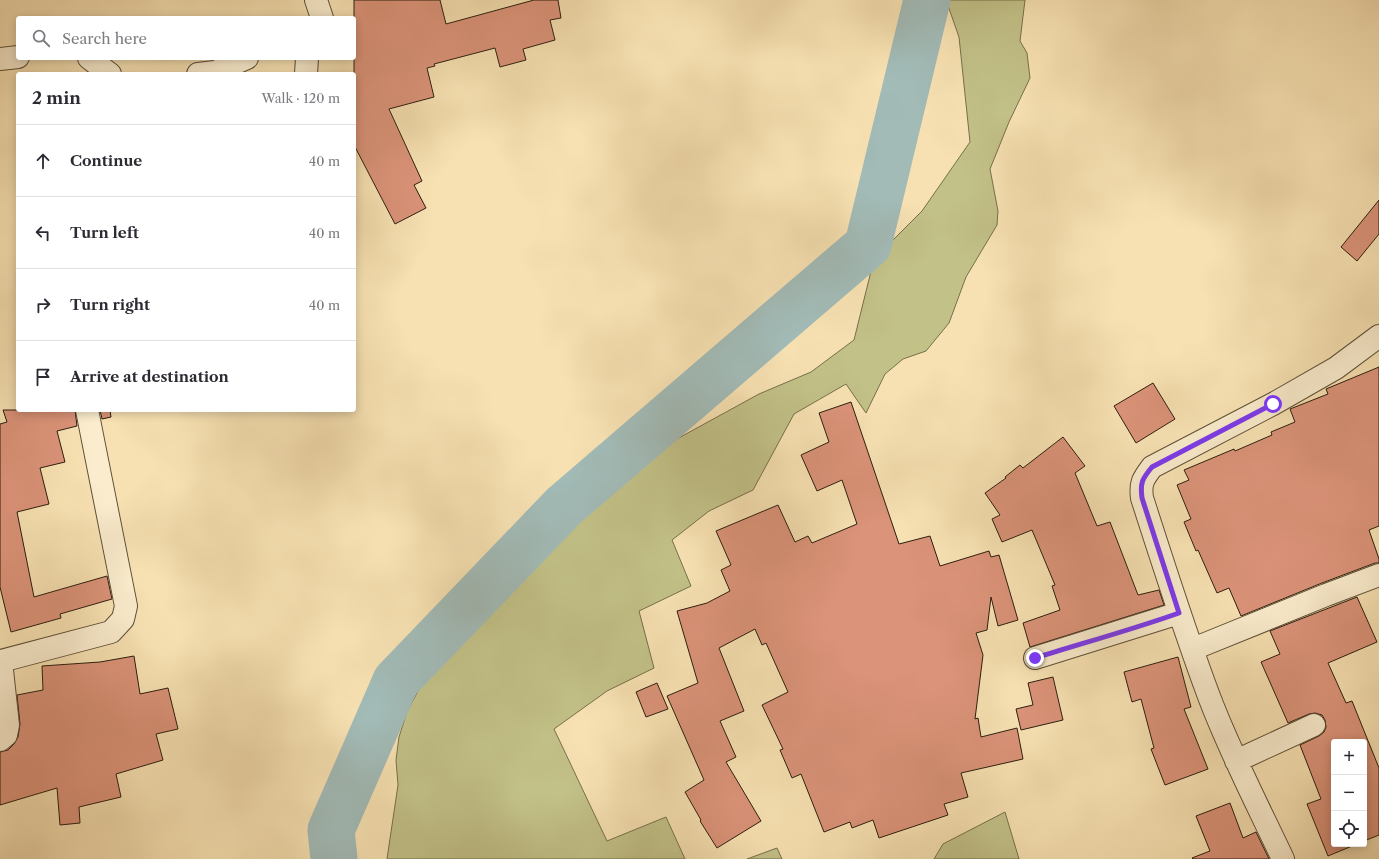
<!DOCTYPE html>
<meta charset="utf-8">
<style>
:root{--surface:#fff;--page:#f7f7f7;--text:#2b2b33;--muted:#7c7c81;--line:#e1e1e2}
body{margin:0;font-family:"Libre Caslon Text",serif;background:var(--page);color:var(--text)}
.controls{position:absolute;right:12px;bottom:12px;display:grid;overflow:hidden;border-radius:4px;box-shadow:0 2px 10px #0003}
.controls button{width:36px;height:36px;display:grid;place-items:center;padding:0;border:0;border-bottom:1px solid var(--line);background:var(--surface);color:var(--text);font:20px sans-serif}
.stop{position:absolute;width:12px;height:12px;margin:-9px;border:3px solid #7c3aed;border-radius:50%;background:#fff}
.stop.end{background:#7c3aed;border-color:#fff;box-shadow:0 1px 4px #0008}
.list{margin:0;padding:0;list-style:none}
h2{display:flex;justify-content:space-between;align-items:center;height:52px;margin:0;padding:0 16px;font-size:17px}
h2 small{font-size:13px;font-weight:400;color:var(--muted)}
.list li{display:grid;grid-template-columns:26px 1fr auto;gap:12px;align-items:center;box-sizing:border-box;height:72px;padding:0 16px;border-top:1px solid var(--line)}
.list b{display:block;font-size:15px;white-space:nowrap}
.list em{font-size:13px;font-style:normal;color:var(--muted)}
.icon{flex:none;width:22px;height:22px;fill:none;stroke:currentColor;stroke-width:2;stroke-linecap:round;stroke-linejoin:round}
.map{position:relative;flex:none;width:1379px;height:859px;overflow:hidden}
.search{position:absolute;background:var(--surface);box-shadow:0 2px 10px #0003;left:16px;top:16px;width:340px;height:44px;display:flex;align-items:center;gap:10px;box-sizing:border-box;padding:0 14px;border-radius:4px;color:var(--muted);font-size:15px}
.panel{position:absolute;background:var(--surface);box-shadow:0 2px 10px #0003;left:16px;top:72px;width:340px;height:340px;border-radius:4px}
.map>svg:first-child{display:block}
.green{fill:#c2c188;stroke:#76704b}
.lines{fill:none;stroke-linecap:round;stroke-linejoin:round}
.river{stroke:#a2bbb7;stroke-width:47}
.building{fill:#db9379;stroke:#2b1e0e}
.street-casing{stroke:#5e4f37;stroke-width:24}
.street{stroke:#faeccd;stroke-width:22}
.route{stroke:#7c3aed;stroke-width:5}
</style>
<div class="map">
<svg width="1379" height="859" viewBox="0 0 1379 859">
<rect width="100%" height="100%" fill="#f7e1b2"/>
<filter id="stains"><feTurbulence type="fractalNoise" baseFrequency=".005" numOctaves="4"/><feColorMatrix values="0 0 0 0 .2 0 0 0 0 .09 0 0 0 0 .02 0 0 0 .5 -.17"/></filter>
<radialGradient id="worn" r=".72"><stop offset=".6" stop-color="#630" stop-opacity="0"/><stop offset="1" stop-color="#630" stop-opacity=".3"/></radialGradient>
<!-- green -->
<path class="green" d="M 946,0 L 1025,0 L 1020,41 L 1027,53 L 1030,78 L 1009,122 L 990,169 L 998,211 L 997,225 L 966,277 L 949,323 L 926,351 L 903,359 L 885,374 L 866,413 L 846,384 L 794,414 L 753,490 L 709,511 L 672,540 L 691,586 L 639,611 L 654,668 L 607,691 L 554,729 L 607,841 L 666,817 L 685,859 L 387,859 L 398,785 L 396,760 L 399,737 L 407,712 L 419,689 L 443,647 L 474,610 L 501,585 L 515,562 L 533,545 L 553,531 L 591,497 L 675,440 L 759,394 L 811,372 L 854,340 L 874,259 L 922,211 L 970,142 L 959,37 Z
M 1005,812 L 1019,859 L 934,859 L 943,844 Z
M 777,848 L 782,859 L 747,859 Z"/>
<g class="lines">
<!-- river -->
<path class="river" d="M 334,859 L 331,830 L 396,681 L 564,506 L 868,245 L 927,0"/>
</g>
<!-- building -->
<path class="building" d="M 354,0 L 440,0 L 446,24 L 534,0 L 558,0 L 561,18 L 550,20 L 555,40 L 523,49 L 526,60 L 500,67 L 495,48 L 434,64 L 435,66 L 427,68 L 434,97 L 389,109 L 422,181 L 414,185 L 426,208 L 395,224 L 354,145 Z
M 1379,200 L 1379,234 L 1357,261 L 1341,247 Z
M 1379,367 L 1379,526 L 1369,530 L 1379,559 L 1379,563 L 1375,563 L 1322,583 L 1241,616 L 1229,588 L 1217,593 L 1198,550 L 1196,551 L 1184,522 L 1191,519 L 1177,485 L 1189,480 L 1184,470 L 1234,449 L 1235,451 L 1272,435 L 1271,432 L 1295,422 L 1290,409 L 1328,394 L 1326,389 Z
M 1153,383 L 1175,419 L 1136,443 L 1114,406 Z
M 851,402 L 899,544 L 930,536 L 940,566 L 989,551 L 991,557 L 999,555 L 1018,620 L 998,626 L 991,597 L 987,630 L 976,633 L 983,655 L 975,719 L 978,718 L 981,737 L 1017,728 L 1023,759 L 961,773 L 968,797 L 944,804 L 948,815 L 879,838 L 873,820 L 852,828 L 850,822 L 824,832 L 801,774 L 792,778 L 780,750 L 783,749 L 762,705 L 788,692 L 766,643 L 762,645 L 755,629 L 719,648 L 744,711 L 720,721 L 736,757 L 726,762 L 761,821 L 717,848 L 700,821 L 701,820 L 685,792 L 704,780 L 667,696 L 698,683 L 677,611 L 707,603 L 730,591 L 721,570 L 731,565 L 716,531 L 778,505 L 795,542 L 808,536 L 812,543 L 857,524 L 842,480 L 817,491 L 801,455 L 829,442 L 819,413 Z
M 3,410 L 75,410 L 77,426 L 57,431 L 65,462 L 40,468 L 49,504 L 17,512 L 34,597 L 107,576 L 112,599 L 60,614 L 61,618 L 11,632 L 0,587 L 0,424 L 7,422 Z
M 100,410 L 110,410 L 111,417 L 102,419 Z
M 1063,437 L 1085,466 L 1075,473 L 1097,526 L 1110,522 L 1138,595 L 1159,590 L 1164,605 L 1030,647 L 1023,623 L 1060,610 L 1052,586 L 1055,585 L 1032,530 L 1002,542 L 992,519 L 1000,515 L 985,493 L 1006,478 L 1005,477 L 1020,465 L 1023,468 Z
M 1357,597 L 1377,642 L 1328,663 L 1346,703 L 1352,701 L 1379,768 L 1379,835 L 1364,841 L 1364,742 L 1334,742 L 1334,844 L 1357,844 L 1328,856 L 1307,804 L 1321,799 L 1300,745 L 1319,736 L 1324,732 L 1326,727 L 1325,720 L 1322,715 L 1315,713 L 1309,714 L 1288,723 L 1261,662 L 1280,654 L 1270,631 Z
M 134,656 L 140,694 L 168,688 L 178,729 L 156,734 L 163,760 L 116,774 L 121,797 L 79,807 L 80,823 L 60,825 L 57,788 L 0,805 L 0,752 L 8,750 L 14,744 L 18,737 L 20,724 L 17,695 L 43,690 L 42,666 L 100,662 Z
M 1178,657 L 1191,707 L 1184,709 L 1208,769 L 1165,785 L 1151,749 L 1154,748 L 1141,699 L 1132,702 L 1124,672 Z
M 1053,677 L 1063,720 L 1021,730 L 1016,709 L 1033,705 L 1028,683 Z
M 657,683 L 668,709 L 646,717 L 636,692 Z
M 1230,803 L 1243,838 L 1256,832 L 1269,859 L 1193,859 L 1192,858 L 1210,851 L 1196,816 Z"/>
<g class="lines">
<!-- street casing -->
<g class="street-casing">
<path id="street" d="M 316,0 L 322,18
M 89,58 L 110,74
M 0,59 L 18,57
M 198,74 L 215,72 L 247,58
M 306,74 L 307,58
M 1193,649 L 1326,595 L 1379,575
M 1035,658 L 1179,613
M 1,661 L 111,632 L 123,619 L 126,606 L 87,410
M 0,662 L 1,661 L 8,725 L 6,735 L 0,740
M 1236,761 L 1314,725
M 1283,859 C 1258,806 1231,754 1210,699 C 1185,633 1164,566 1142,498 C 1140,483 1143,479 1152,467 L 1273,404 L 1336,368 L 1379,336"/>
</g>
<!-- street -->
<use href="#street" class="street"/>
</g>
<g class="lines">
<!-- route -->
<path class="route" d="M 1035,658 C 1083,643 1131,630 1179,613 L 1142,498 C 1140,483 1142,479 1152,467 L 1273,404"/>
</g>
<rect width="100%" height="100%" filter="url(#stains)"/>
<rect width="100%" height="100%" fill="url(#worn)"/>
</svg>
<div class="controls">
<button>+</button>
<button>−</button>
<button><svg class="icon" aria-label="locate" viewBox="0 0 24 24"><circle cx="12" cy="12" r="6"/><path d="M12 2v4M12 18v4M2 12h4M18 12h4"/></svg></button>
</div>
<div class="stop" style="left:1273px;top:404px"></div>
<div class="stop end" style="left:1035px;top:658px"></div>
<div class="search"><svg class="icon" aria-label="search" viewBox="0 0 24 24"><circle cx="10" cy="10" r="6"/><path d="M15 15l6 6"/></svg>Search here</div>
<section class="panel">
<h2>2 min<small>Walk · 120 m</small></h2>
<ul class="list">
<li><svg class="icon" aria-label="ahead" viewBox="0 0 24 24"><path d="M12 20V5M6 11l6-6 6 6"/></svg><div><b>Continue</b></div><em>40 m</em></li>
<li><svg class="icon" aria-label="left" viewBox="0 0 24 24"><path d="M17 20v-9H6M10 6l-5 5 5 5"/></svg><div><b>Turn left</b></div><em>40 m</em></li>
<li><svg class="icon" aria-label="right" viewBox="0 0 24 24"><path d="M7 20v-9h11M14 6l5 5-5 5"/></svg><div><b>Turn right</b></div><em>40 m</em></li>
<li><svg class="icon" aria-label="arrive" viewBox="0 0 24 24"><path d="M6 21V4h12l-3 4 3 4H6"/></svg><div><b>Arrive at destination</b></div></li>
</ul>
</section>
</div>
